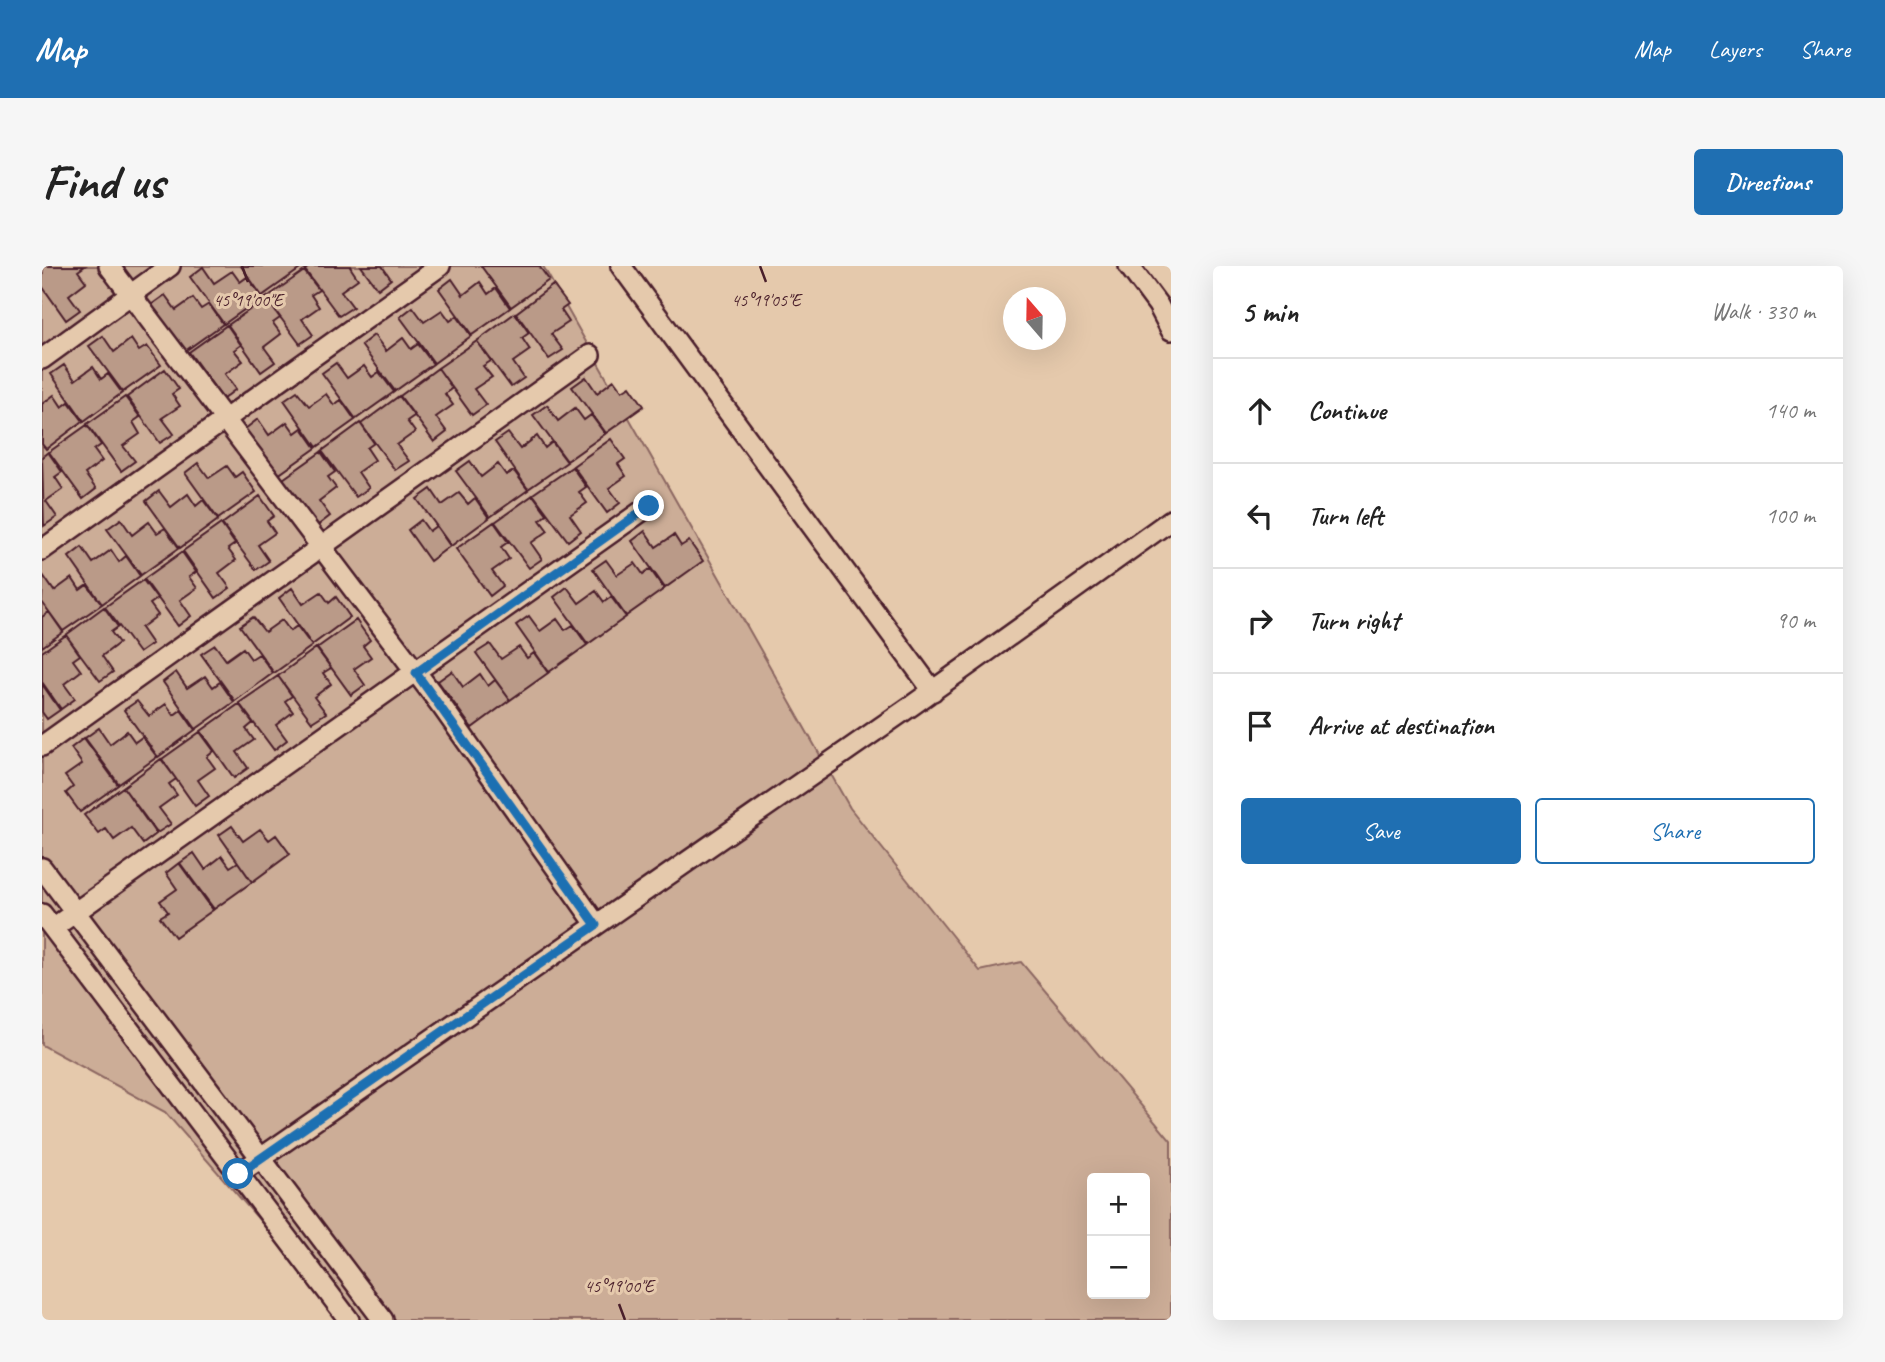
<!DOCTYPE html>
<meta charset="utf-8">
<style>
:root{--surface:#fff;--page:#f6f6f6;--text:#222;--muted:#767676;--line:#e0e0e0;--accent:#1f6fb2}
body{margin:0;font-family:Caveat,sans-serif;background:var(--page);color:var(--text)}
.controls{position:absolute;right:21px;bottom:21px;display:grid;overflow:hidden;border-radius:7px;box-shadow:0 7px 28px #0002}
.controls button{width:63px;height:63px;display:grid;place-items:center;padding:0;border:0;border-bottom:2px solid var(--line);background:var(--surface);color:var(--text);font:35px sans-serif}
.compass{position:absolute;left:961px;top:21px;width:63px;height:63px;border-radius:50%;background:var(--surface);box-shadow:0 7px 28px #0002;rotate:340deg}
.stop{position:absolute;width:21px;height:21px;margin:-16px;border:5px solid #1f6fb2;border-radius:50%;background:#fff}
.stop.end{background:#1f6fb2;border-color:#fff;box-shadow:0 2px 7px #0008}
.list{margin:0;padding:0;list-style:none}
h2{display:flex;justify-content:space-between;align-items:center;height:91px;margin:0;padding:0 28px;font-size:30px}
h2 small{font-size:23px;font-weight:400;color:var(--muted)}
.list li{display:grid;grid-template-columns:46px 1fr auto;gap:21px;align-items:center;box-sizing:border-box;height:105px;padding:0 28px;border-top:2px solid var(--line)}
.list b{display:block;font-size:26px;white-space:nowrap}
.list em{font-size:23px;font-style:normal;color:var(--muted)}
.actions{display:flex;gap:14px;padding:21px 28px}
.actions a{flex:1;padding:16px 0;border:2px solid var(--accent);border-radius:7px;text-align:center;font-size:24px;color:var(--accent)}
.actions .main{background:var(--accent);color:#fff}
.icon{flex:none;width:38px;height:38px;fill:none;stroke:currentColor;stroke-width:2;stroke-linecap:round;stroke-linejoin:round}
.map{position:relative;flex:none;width:1129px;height:1054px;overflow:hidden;border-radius:7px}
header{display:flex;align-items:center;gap:42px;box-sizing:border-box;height:98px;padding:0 35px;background:var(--accent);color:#fff}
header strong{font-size:33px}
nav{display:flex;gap:38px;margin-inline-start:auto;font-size:24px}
.intro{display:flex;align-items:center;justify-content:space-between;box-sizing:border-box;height:168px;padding:0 42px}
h1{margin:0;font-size:49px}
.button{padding:18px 32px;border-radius:7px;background:var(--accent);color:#fff;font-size:24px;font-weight:700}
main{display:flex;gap:42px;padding:0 42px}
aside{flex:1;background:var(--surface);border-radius:7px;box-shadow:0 7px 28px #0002}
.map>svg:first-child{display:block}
.green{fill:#ccad97;stroke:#8b6661;stroke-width:2;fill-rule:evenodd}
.building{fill:#ba9a88;stroke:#4a1f2b;stroke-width:2}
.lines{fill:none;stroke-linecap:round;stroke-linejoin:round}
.street-casing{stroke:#4a1f2b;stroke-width:24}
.street{stroke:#e5c9ac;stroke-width:19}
.route{stroke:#1f6fb2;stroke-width:9}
.ticks{fill:none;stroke:#4a1f2b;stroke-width:2.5}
.ticks-label{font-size:18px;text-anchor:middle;fill:#4a1f2b;stroke:#e5c9ac;stroke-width:6;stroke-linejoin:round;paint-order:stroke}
</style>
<header>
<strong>Map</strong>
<nav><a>Map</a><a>Layers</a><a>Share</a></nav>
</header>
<div class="intro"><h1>Find us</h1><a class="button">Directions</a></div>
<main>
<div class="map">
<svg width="1129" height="1054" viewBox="0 0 1129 1054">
<rect width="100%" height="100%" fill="#e5c9ac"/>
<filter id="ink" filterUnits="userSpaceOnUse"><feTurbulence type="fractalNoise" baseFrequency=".0143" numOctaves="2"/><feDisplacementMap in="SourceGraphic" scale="14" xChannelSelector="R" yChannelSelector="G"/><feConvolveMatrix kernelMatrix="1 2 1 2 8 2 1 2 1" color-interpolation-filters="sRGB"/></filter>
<g filter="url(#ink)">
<!-- green -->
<path class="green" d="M 0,0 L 501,0 L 808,542 L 938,705 L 979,696 L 1129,875 L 1129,1054 L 299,1054 L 234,973 L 123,846 L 0,779 ZM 1050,912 L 1103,912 L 1103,1028 L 1050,1028 Z"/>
<!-- building -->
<path class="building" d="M 1,0 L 43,0 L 36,5 L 44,16 L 27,29 L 38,44 L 24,54 L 0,20 Z
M 199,0 L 256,0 L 258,3 L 220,30 Z
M 268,0 L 310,0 L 308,1 L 316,13 L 299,25 L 311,41 L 297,50 L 263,4 Z
M 319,0 L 340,0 L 349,13 L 336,23 Z
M 439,0 L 497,0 L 507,14 L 469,41 Z
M 161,1 L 172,17 L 190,5 L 198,16 L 205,11 L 220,31 L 182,58 L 148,11 Z
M 262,5 L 277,24 L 269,29 L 277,41 L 260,53 L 271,69 L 258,78 L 224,32 Z
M 410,13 L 421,29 L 438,16 L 446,28 L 454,22 L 468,42 L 430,69 L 397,23 Z
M 511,19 L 526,39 L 519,44 L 527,56 L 509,68 L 521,84 L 507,93 L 474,47 Z
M 123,29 L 134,44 L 151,32 L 159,43 L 167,38 L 181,58 L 143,85 L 109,39 Z
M 224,32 L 238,52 L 231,57 L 239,68 L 222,81 L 233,96 L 219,106 L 186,59 Z
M 371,41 L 382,56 L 400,44 L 408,55 L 415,50 L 429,70 L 392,97 L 358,51 Z
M 473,47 L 487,67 L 480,72 L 488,84 L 471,96 L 482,112 L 469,121 L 435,75 Z
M 185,59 L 199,79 L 192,84 L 201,95 L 183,108 L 194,123 L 181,133 L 147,86 Z
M 332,69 L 344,85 L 361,72 L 369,83 L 376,78 L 391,98 L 353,125 L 319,79 Z
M 61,70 L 72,86 L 89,73 L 97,85 L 105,80 L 119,99 L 81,126 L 47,80 Z
M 435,75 L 449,95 L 441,100 L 450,111 L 432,123 L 444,139 L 430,149 L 396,102 Z
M 294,97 L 305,112 L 322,100 L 330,111 L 337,106 L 352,126 L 314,153 L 280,107 Z
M 22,99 L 33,114 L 51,101 L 59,113 L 66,108 L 80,127 L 42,155 L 9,108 Z
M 396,102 L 410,122 L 403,128 L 411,139 L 394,151 L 405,166 L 392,176 L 358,130 Z
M 123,103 L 137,123 L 130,128 L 138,140 L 120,152 L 132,168 L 118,177 L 85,131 Z
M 544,111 L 555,127 L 572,114 L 580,125 L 588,120 L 602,140 L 564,167 L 530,121 Z
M 255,125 L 267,140 L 284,128 L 292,139 L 299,134 L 313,154 L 275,181 L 242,134 Z
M 12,129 L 20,141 L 27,136 L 41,155 L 4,183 L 0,178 L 0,138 Z
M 357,130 L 372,150 L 365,155 L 373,166 L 355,179 L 367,195 L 353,204 L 319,158 Z
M 83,131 L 98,151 L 91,156 L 98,168 L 81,180 L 93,195 L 79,205 L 45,158 Z
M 505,139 L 516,155 L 533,142 L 542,154 L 549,149 L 563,168 L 525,195 L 491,149 Z
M 216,153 L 227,169 L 245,156 L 253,167 L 260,162 L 274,182 L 236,209 L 203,163 Z
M 318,157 L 332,177 L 325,182 L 333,194 L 316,206 L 327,222 L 314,231 L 280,185 Z
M 45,159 L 59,179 L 52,184 L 60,195 L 43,208 L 54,223 L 41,233 L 7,186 Z
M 466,167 L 478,183 L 495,170 L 503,182 L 510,176 L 525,196 L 486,223 L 453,176 Z
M 569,173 L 583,193 L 576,198 L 584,210 L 567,222 L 578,237 L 565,247 L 531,200 Z
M 6,186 L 20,206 L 13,211 L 21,223 L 4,235 L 15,251 L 2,260 L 0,191 Z
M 279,186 L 293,206 L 286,211 L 294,222 L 277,235 L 288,250 L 275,260 L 241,213 Z
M 428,195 L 439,211 L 456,198 L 464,209 L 472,205 L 486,224 L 448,251 L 414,205 Z
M 156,197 L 167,212 L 185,200 L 193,211 L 200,206 L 214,226 L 176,253 L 143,207 Z
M 530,201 L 544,221 L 537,226 L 545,237 L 528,249 L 539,265 L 526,275 L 491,228 Z
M 389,223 L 400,239 L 417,227 L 426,238 L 433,232 L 447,252 L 409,280 L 375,233 Z
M 117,225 L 129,241 L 146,228 L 154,240 L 161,234 L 176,254 L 138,282 L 104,235 Z
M 491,229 L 505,248 L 498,254 L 506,265 L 489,277 L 500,293 L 487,302 L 453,256 Z
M 218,230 L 232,250 L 225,255 L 233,267 L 216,279 L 227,295 L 214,304 L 180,258 Z
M 79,253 L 90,269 L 107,256 L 115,267 L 123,262 L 137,282 L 99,309 L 65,263 Z
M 379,254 L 387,265 L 394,260 L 408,280 L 388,295 L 366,264 Z
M 452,256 L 466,276 L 459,281 L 467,293 L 450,305 L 461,320 L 448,330 L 414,283 Z
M 179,258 L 193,278 L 186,283 L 194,294 L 177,307 L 188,322 L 174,332 L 141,285 Z
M 603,265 L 614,281 L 632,269 L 639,280 L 647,275 L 661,295 L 623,322 L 590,275 Z
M 40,281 L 51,297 L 69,284 L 77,296 L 84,290 L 98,310 L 60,338 L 27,291 Z
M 140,286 L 154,306 L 147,311 L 155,322 L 138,334 L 149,350 L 136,360 L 102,313 Z
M 564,294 L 575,309 L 593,297 L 601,308 L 608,303 L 622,323 L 584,350 L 551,303 Z
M 1,309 L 12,325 L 30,312 L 38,324 L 45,319 L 60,338 L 21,365 L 0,336 Z
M 101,314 L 115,333 L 108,338 L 116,349 L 99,362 L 110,378 L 97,387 L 63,341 Z
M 525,321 L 537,337 L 554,325 L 562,336 L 569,331 L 584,351 L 546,378 L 512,331 Z
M 250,322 L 261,338 L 279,326 L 287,337 L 294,331 L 308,351 L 270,379 L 237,332 Z
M 62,341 L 76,361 L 69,366 L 77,377 L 60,390 L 71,406 L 58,415 L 24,369 Z
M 7,346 L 21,366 L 0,381 L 0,351 Z
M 487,350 L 498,365 L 515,353 L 523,364 L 531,359 L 545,379 L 507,406 L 474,359 Z
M 211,351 L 223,366 L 240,354 L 248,365 L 255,360 L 270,380 L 232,407 L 198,360 Z
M 314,354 L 328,374 L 321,380 L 329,391 L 312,403 L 323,419 L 309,429 L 275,382 Z
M 24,369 L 38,389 L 31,394 L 39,405 L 22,418 L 33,433 L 19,443 L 0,416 L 0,386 Z
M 448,378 L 459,393 L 477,381 L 485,392 L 492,387 L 506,407 L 468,434 L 434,387 Z
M 173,379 L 184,394 L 201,382 L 209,393 L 217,388 L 231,407 L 193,435 L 159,388 Z
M 274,382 L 289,402 L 281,407 L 289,418 L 272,431 L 284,447 L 270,456 L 236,410 Z
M 410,405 L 421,421 L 438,408 L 446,420 L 453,414 L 468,434 L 430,462 L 396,415 Z
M 134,406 L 145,422 L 163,410 L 171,421 L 178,416 L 192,436 L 154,463 L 121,416 Z
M 236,410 L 250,430 L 243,435 L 251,446 L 234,459 L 245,474 L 232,484 L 197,437 Z
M 0,418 L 18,444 L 5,453 L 0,446 Z
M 95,435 L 107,450 L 124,438 L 132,449 L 139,444 L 153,464 L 116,491 L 82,444 Z
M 197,438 L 211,457 L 204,463 L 212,474 L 195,486 L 206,502 L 192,512 L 159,465 Z
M 57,462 L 68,478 L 85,465 L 93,476 L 100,471 L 115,491 L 77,518 L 43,472 Z
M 158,466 L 172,485 L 165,491 L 173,502 L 156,514 L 167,530 L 153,540 L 120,493 Z
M 42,472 L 76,519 L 38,546 L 24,527 L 31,521 L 23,510 L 40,498 L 29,482 Z
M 119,493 L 134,513 L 127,518 L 135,529 L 117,542 L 129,558 L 115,567 L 81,521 Z
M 81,521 L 114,568 L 101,578 L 89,562 L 72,574 L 64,563 L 57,568 L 42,549 Z
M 190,560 L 201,575 L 218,563 L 227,574 L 234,569 L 248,588 L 210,616 L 177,569 Z
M 152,587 L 163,603 L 180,590 L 188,601 L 196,596 L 210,616 L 172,643 L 138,597 Z
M 137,597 L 171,644 L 133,671 L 118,651 L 126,646 L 118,635 L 135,623 L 124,607 Z"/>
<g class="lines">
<!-- street casing -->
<g class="street-casing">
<path id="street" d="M 67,0 L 401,442 L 554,658
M 579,0 L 891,425
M 1087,0 L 1116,39 L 1129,64
M 0,93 L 128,0
M 0,284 L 398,0
M 0,480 L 548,89
M 0,602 L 341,1054
M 0,648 L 307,1054
M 11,662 L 607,240
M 196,908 L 872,438 L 1129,254"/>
</g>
<!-- street -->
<use href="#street" class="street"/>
</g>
</g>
<g class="lines" filter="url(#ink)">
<!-- route -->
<path class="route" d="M 196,908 L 554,659 L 374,407 L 607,240"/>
</g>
<!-- ticks -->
<path class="ticks" d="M 200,0 L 206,16M 718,0 L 724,16M 577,1038 L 583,1054"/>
<g class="ticks-label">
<text x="206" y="40">45°19'00"E</text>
<text x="724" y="40">45°19'05"E</text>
<text x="577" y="1026">45°19'00"E</text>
</g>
</svg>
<div class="controls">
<button>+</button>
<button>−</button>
</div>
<svg class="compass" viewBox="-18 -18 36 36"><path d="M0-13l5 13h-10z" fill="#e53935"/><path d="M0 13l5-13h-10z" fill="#767676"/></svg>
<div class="stop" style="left:196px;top:908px"></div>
<div class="stop end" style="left:607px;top:240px"></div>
</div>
<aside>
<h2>5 min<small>Walk · 330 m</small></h2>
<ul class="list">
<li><svg class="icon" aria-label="ahead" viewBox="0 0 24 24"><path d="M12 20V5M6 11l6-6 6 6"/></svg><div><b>Continue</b></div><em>140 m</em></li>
<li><svg class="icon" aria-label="left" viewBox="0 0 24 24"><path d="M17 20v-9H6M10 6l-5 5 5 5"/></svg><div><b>Turn left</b></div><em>100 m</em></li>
<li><svg class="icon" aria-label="right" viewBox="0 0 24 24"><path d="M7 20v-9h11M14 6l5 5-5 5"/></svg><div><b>Turn right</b></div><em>90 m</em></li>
<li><svg class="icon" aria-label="arrive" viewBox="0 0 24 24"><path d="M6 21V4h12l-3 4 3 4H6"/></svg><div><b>Arrive at destination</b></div></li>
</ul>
<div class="actions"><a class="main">Save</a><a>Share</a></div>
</aside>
</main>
